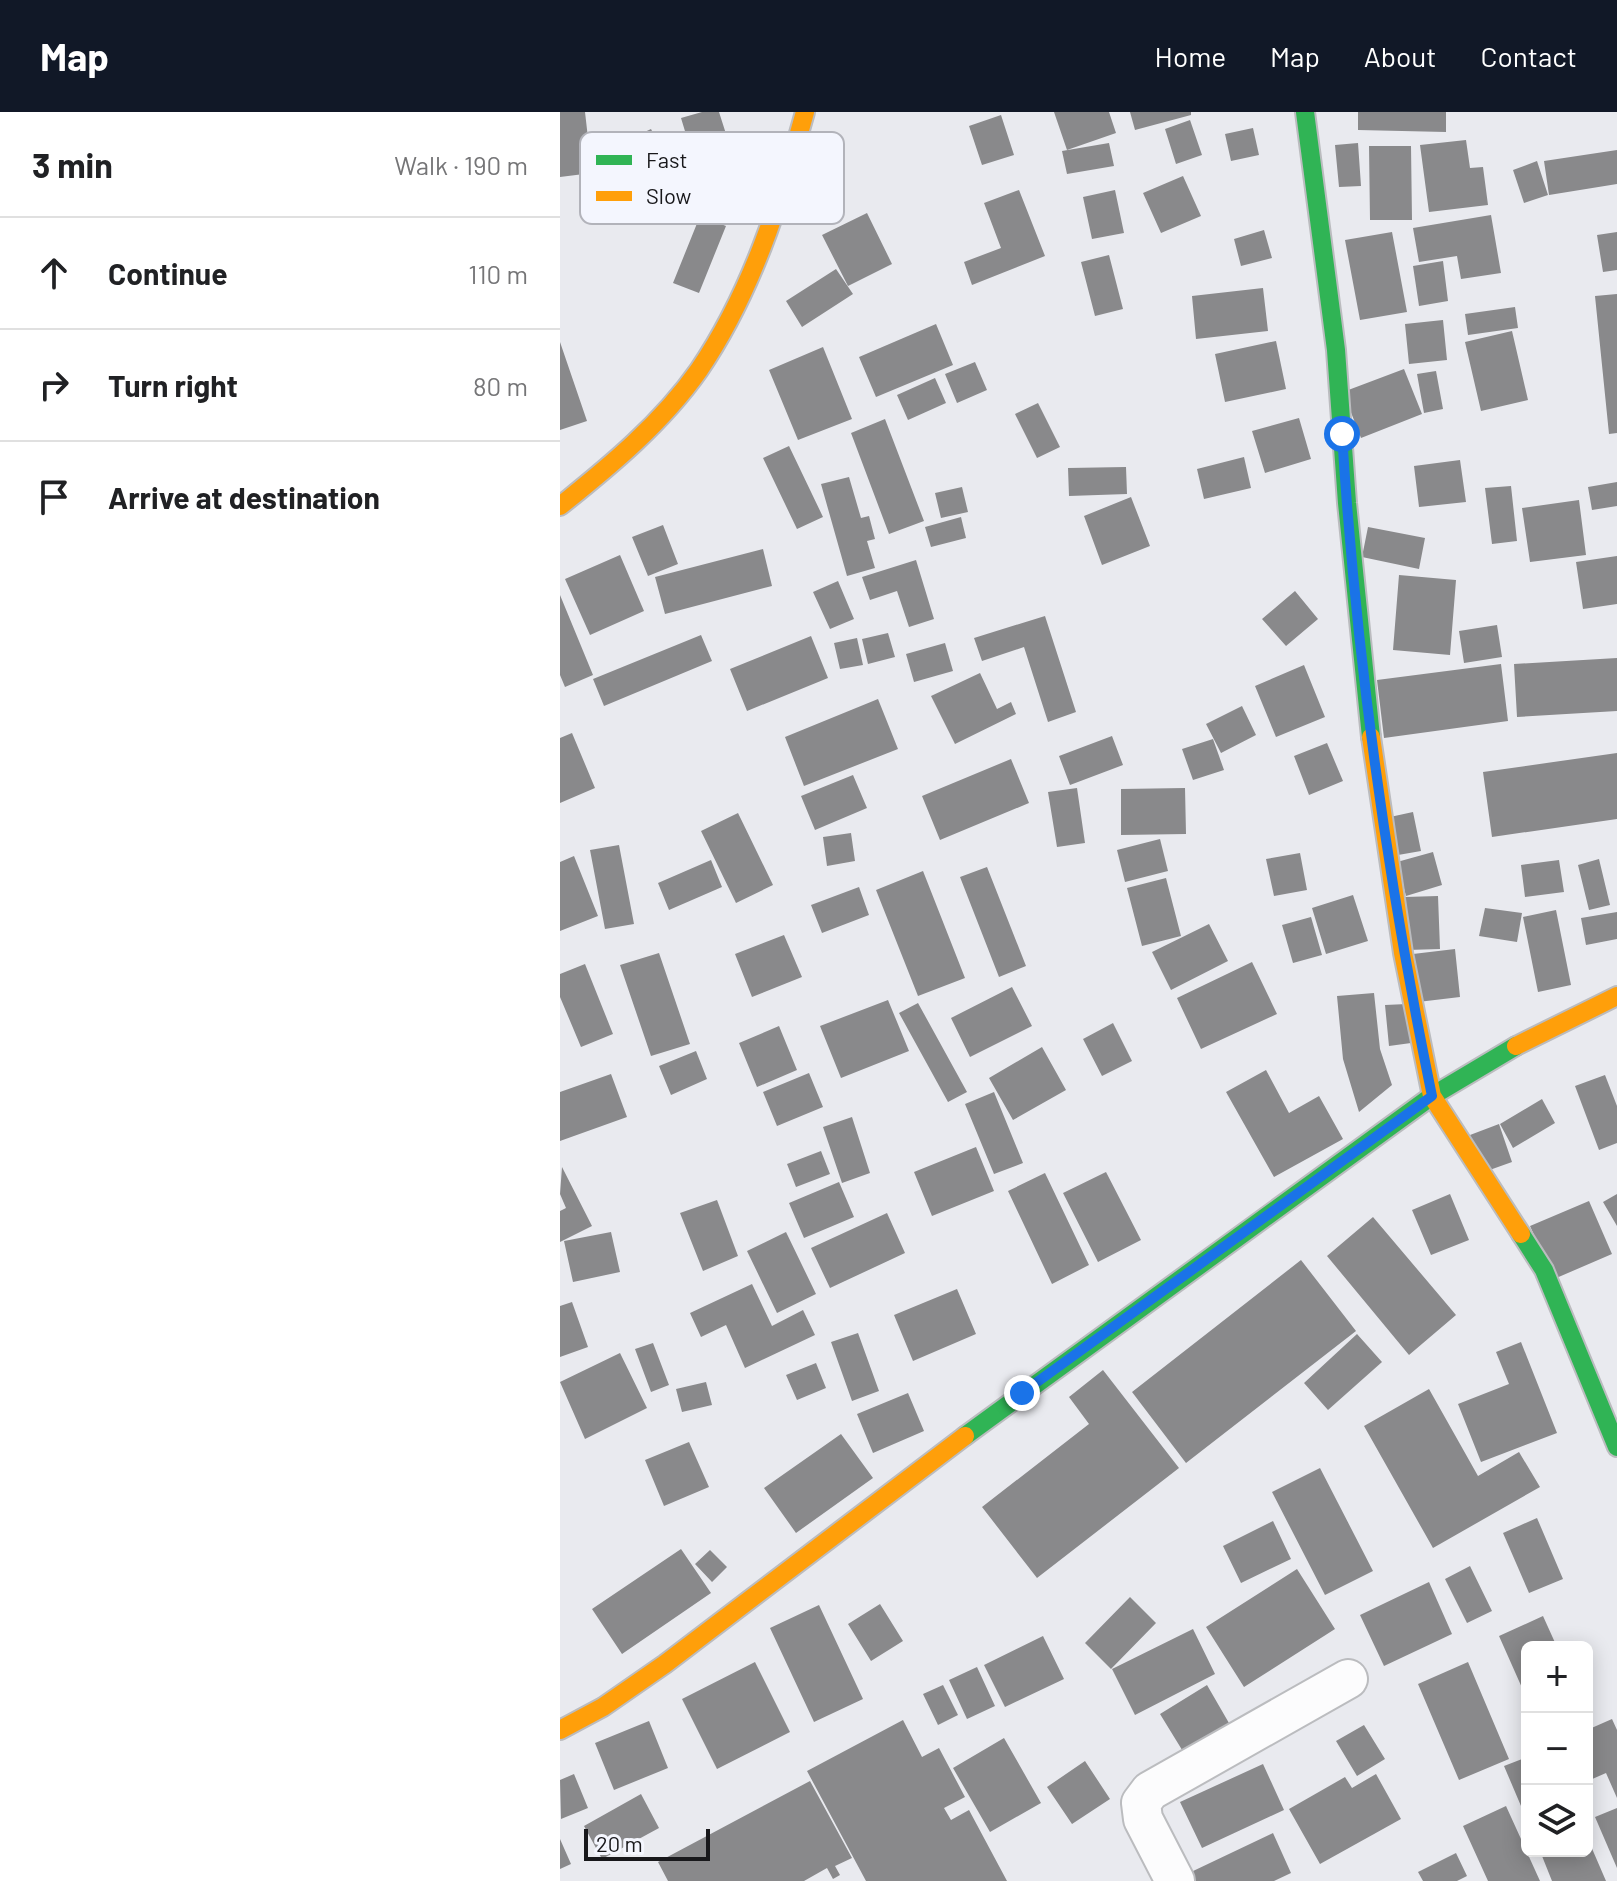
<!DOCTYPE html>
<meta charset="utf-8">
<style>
:root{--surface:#fff;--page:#f2f2f2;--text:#202124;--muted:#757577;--line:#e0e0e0;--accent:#111827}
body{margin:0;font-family:Barlow,sans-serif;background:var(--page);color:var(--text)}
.controls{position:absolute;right:24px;bottom:24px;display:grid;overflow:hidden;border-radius:12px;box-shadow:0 4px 20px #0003}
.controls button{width:72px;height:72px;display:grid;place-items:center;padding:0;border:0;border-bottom:2px solid var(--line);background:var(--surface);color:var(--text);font:40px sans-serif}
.scale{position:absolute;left:24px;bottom:20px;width:126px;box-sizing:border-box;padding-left:8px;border:4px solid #18181b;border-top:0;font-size:22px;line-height:28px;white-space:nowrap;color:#18181b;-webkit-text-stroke:6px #f4f6fe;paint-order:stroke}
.stop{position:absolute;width:24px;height:24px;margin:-18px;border:6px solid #1a73e8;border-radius:50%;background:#fff}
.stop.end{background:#1a73e8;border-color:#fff;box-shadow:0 2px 8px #0008}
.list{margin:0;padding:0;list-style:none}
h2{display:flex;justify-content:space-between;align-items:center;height:104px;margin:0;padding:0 32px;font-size:34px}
h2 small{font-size:26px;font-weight:400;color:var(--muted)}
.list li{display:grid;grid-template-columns:52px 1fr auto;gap:24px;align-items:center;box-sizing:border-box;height:112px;padding:0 32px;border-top:2px solid var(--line)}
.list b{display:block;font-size:30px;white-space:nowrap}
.list em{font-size:26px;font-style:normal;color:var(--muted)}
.icon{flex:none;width:44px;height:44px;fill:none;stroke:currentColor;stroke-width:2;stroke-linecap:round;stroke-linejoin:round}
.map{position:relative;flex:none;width:1057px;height:1769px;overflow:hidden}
header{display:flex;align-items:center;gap:48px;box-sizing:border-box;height:112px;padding:0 40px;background:var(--accent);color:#fff}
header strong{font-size:38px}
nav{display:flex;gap:44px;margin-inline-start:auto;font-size:28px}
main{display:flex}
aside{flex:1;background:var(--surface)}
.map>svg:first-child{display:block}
.building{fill:#89898b}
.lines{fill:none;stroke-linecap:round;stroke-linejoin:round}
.street-casing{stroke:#bbbcbf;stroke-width:42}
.fast-casing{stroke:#bbbcbf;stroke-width:22}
.slow-casing{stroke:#bbbcbf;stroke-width:22}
.street{stroke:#fcfcfd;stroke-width:38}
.fast{stroke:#30b455;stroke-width:18}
.slow{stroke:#ff9f0a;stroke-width:18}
.route{stroke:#1a73e8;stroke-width:10}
.key{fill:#f4f6fe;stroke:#b2b3ba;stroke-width:2}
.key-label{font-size:22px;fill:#18181b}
</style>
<header>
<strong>Map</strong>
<nav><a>Home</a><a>Map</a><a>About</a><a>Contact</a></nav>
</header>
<main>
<aside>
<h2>3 min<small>Walk · 190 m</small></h2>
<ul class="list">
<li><svg class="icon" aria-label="ahead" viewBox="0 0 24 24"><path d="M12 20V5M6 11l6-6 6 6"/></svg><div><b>Continue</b></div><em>110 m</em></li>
<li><svg class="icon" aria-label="right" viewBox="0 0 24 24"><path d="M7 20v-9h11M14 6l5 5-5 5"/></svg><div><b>Turn right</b></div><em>80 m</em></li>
<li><svg class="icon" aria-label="arrive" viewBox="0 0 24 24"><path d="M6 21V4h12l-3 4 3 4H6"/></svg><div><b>Arrive at destination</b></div></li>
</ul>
</aside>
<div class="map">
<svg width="1057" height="1769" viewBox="0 0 1057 1769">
<rect width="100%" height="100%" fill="#e9eaef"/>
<!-- building -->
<path class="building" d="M 0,0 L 25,0 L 32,61 L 0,65 Z
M 142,0 L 159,0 L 175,50 L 138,62 L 121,6 Z
M 494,0 L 549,0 L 556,21 L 507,38 Z
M 570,0 L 631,0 L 631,3 L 575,18 Z
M 798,0 L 886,0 L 886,20 L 798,18 Z
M 441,3 L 454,43 L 422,53 L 409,14 Z
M 630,8 L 642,43 L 616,52 L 605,17 Z
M 693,16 L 699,43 L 671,49 L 665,22 Z
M 91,17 L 114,64 L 61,90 L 38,42 Z
M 906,28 L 910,56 L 923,55 L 928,93 L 869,100 L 860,33 Z
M 549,31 L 554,54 L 507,62 L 502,39 Z
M 798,31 L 801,74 L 779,75 L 775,33 Z
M 809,34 L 851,34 L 852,108 L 810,108 Z
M 1057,38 L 1057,72 L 989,83 L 984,49 Z
M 977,49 L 988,83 L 964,91 L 953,58 Z
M 623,64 L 641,104 L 601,121 L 583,81 Z
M 459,78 L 485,144 L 412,173 L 404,150 L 441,136 L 424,91 Z
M 555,78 L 564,121 L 532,127 L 523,85 Z
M 307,101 L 332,152 L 288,174 L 262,123 Z
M 931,103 L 941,161 L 901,167 L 897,144 L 859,150 L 853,116 Z
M 140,104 L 166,114 L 139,181 L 113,171 Z
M 704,118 L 712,146 L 681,154 L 674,127 Z
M 832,120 L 847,200 L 800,208 L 785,128 Z
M 1057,120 L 1057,158 L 1043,160 L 1037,123 Z
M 549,143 L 563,197 L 535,204 L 521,150 Z
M 883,149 L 888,189 L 859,194 L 853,154 Z
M 276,157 L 293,182 L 242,215 L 226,189 Z
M 703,176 L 708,219 L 636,227 L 632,184 Z
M 1057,182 L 1057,321 L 1049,322 L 1035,184 Z
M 955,195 L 958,216 L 908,223 L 905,202 Z
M 883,208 L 887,248 L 849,252 L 845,212 Z
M 376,212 L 393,253 L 316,285 L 299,245 Z
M 952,219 L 968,288 L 921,299 L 905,230 Z
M 716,229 L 726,277 L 665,290 L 655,242 Z
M 0,230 L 27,309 L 0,318 Z
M 263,235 L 292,307 L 238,328 L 209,258 Z
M 415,250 L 427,278 L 397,291 L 385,262 Z
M 844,257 L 862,302 L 801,326 L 783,280 Z
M 876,259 L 883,297 L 864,301 L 857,262 Z
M 375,266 L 386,291 L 348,308 L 337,283 Z
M 478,291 L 500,335 L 477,346 L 455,302 Z
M 739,306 L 751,347 L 705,361 L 692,319 Z
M 325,307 L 364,409 L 329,422 L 291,321 Z
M 229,334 L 263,405 L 237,417 L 203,346 Z
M 684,345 L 691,376 L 644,387 L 637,357 Z
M 900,348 L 906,390 L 859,395 L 854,354 Z
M 566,355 L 567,382 L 509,384 L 508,356 Z
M 289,365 L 301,406 L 309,404 L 315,427 L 307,429 L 315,456 L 287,464 L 261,372 Z
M 1057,370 L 1057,394 L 1032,398 L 1028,375 Z
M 951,374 L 957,429 L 932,432 L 925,376 Z
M 402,375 L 408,400 L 381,406 L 375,381 Z
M 571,385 L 590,434 L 542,453 L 524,404 Z
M 1019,388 L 1026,443 L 970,450 L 962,396 Z
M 401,405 L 406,426 L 371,435 L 365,415 Z
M 103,413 L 118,452 L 88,464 L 72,425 Z
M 808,415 L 865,426 L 859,457 L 802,445 Z
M 203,437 L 212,474 L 105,502 L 95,465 Z
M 60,443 L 84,499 L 30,523 L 5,467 Z
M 1057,444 L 1057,492 L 1023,497 L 1016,450 Z
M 356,448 L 374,507 L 349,515 L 337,479 L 310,488 L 302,465 Z
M 839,463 L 896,468 L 890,543 L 833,538 Z
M 278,469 L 294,507 L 270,517 L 253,480 Z
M 735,479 L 758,507 L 726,534 L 702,507 Z
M 0,483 L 33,563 L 5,575 L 0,563 Z
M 485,504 L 516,600 L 488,610 L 464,535 L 422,549 L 414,526 Z
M 937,513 L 942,545 L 904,551 L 899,519 Z
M 328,521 L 335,545 L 308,552 L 302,527 Z
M 141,523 L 152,549 L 44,594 L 33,567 Z
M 251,524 L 268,566 L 187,599 L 170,557 Z
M 297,526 L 303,553 L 280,557 L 274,531 Z
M 385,531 L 393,559 L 354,570 L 346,542 Z
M 1057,546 L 1057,599 L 957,605 L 954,552 Z
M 941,552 L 948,609 L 824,626 L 817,568 Z
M 744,553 L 765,605 L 716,625 L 695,574 Z
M 420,561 L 437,597 L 451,590 L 456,602 L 395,632 L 371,584 Z
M 318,587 L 338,637 L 244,674 L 225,625 Z
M 682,594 L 696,623 L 661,641 L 646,612 Z
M 12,621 L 35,676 L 0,691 L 0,626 Z
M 552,624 L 563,653 L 510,673 L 499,644 Z
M 653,627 L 664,658 L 633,668 L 622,637 Z
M 767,631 L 783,669 L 749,683 L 734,644 Z
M 1057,641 L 1057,707 L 932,725 L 923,660 Z
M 451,647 L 469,691 L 380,728 L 362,684 Z
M 293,663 L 307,696 L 255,718 L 241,684 Z
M 517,676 L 525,731 L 497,735 L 488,680 Z
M 625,676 L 626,722 L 561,723 L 561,677 Z
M 853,700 L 861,739 L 838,743 L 830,705 Z
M 178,701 L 213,773 L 176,791 L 141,719 Z
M 291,721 L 295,749 L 267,754 L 263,725 Z
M 600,727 L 608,759 L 565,770 L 557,738 Z
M 59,733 L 74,812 L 45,817 L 30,738 Z
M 873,740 L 882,773 L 846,784 L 837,750 Z
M 740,741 L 747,778 L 714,784 L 706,747 Z
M 14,744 L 38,804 L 0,819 L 0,750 Z
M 1039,747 L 1050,793 L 1029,798 L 1018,753 Z
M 151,748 L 162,775 L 109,798 L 98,771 Z
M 999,748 L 1004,780 L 965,785 L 961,753 Z
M 427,755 L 466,854 L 439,865 L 400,765 Z
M 363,759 L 405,866 L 358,884 L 316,778 Z
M 606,766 L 621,824 L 582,834 L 567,776 Z
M 299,775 L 309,803 L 262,821 L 251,793 Z
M 793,783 L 808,829 L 766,842 L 752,796 Z
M 878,784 L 880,837 L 847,838 L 845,785 Z
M 925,796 L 962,801 L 957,830 L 919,824 Z
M 996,798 L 1011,873 L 978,880 L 963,805 Z
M 1057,800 L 1057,827 L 1026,833 L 1021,806 Z
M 751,805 L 762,843 L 733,851 L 722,813 Z
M 649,812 L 668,849 L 611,878 L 592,840 Z
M 224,823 L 242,865 L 192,885 L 175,842 Z
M 895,837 L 900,885 L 858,890 L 853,842 Z
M 99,841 L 130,932 L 91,944 L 60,853 Z
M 692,850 L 717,902 L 641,937 L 617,886 Z
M 25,852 L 53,922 L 21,935 L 0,885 L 0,862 Z
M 452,875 L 472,914 L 410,945 L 391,906 Z
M 814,881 L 820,937 L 832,973 L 799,1000 L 783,947 L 777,884 Z
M 328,888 L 349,939 L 281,966 L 260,914 Z
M 358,891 L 407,980 L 388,990 L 339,901 Z
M 847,892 L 851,931 L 829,934 L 825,893 Z
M 553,911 L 572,949 L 542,964 L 523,927 Z
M 219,914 L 237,958 L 197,975 L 179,931 Z
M 482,935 L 506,978 L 453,1008 L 429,966 Z
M 136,939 L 147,967 L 111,983 L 99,954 Z
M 706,958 L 729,1001 L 759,984 L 783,1027 L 714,1065 L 666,980 Z
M 249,961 L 263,995 L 217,1014 L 203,980 Z
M 51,962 L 67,1005 L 0,1029 L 0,980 Z
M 1045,963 L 1057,994 L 1057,1031 L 1039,1038 L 1015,974 Z
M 434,980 L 463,1051 L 434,1062 L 405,992 Z
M 982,987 L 995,1011 L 953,1036 L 940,1012 Z
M 292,1005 L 310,1061 L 282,1071 L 263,1015 Z
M 939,1012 L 952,1050 L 924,1060 L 910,1023 Z
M 416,1035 L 434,1079 L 372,1104 L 354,1060 Z
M 261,1039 L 270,1062 L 236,1075 L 227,1052 Z
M 2,1055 L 32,1114 L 0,1130 L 0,1099 L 6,1096 L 0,1082 Z
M 546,1060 L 581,1128 L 538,1150 L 503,1081 Z
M 485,1061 L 529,1153 L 492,1172 L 448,1079 Z
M 279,1070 L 294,1105 L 244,1126 L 229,1091 Z
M 890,1082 L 909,1128 L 871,1143 L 852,1098 Z
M 1057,1082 L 1057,1114 L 1043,1090 Z
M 157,1088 L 178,1144 L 143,1159 L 120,1101 Z
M 1029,1089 L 1052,1142 L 994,1167 L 970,1114 Z
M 327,1101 L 345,1141 L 270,1176 L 251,1136 Z
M 813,1105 L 896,1203 L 849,1243 L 767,1144 Z
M 51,1120 L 60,1160 L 13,1170 L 4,1129 Z
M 226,1120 L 256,1182 L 217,1201 L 187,1139 Z
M 741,1148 L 796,1219 L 626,1351 L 572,1280 Z
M 192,1172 L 212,1214 L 243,1198 L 255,1223 L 185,1256 L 166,1213 L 141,1225 L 130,1201 Z
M 397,1177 L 416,1222 L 353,1249 L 334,1203 Z
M 12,1190 L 28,1235 L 0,1245 L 0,1194 Z
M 298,1221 L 319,1279 L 292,1289 L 271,1230 Z
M 797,1222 L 822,1250 L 768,1298 L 744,1271 Z
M 961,1230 L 997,1321 L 921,1350 L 898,1292 L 949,1272 L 936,1240 Z
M 93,1231 L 109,1273 L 91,1280 L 75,1237 Z
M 60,1241 L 87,1296 L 25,1327 L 0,1270 Z
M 256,1251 L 266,1276 L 237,1288 L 226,1263 Z
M 543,1258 L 619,1356 L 477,1466 L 422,1395 L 529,1312 L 509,1285 Z
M 146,1270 L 152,1293 L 122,1300 L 116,1277 Z
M 869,1277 L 918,1364 L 959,1340 L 980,1375 L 873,1436 L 804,1314 Z
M 348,1281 L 364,1319 L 313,1341 L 297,1302 Z
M 281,1322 L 313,1366 L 236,1421 L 204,1376 Z
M 129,1330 L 149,1375 L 104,1394 L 85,1348 Z
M 760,1356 L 813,1459 L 765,1483 L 712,1380 Z
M 977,1406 L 1003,1467 L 969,1481 L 943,1421 Z
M 713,1409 L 731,1447 L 681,1471 L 663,1434 Z
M 121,1437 L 151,1481 L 62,1542 L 32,1497 Z
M 150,1438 L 167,1455 L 152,1470 L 135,1452 Z
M 910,1454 L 932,1499 L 907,1511 L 885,1467 Z
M 737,1457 L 775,1517 L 684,1575 L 646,1515 Z
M 869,1470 L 892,1522 L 824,1554 L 800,1503 Z
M 570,1485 L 596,1511 L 551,1557 L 525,1531 Z
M 320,1492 L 343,1529 L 311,1549 L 288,1512 Z
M 259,1493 L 303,1587 L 254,1610 L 210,1516 Z
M 983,1504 L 997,1535 L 967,1535 L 967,1587 L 939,1524 Z
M 633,1517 L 655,1562 L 575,1603 L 552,1557 Z
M 483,1524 L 504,1567 L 445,1595 L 424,1553 Z
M 195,1550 L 230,1620 L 157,1657 L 122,1587 Z
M 908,1550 L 949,1647 L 899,1668 L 858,1572 Z
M 417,1555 L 435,1594 L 407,1607 L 389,1568 Z
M 383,1573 L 398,1603 L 378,1613 L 363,1582 Z
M 647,1573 L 673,1618 L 627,1646 L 600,1602 Z
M 1052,1607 L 1057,1618 L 1057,1686 L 1046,1661 L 1030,1668 L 1027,1660 L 1027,1618 Z
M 343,1608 L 362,1645 L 379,1636 L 405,1685 L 384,1696 L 391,1708 L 409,1698 L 447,1769 L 306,1769 L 247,1659 Z
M 89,1609 L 108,1656 L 54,1678 L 35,1631 Z
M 804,1613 L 825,1647 L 797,1664 L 776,1629 Z
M 444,1626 L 481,1691 L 430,1720 L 393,1656 Z
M 967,1645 L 967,1708 L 944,1654 Z
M 525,1649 L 550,1687 L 512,1712 L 487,1675 Z
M 703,1652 L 724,1698 L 642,1736 L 620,1690 Z
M 14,1662 L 28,1696 L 1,1707 L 0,1668 Z
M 816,1662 L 841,1707 L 760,1752 L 729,1697 L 785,1665 L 792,1676 Z
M 250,1669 L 292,1746 L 275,1754 L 280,1763 L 273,1767 L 267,1756 L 244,1769 L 108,1769 L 98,1750 Z
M 81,1682 L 99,1716 L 42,1747 L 24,1714 Z
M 946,1694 L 980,1769 L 928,1769 L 903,1714 Z
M 1057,1696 L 1057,1756 L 1035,1705 Z
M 713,1721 L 731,1761 L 714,1769 L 635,1769 L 631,1760 Z
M 1027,1725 L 1046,1769 L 992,1769 L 980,1739 L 1027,1739 Z
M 0,1727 L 11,1752 L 0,1757 Z
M 896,1741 L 907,1764 L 897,1769 L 863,1769 L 858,1760 Z"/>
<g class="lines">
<!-- street casing -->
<g class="street-casing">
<path id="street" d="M 615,1769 L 583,1707 L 581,1691 L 590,1679 L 788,1567"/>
</g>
<!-- fast casing -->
<g class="fast-casing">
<path id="fast" d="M 745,0 L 776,238 L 787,391 L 811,625
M 961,1122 L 984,1158 L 1057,1335
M 405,1324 L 872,984 L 956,934"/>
</g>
<!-- slow casing -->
<g class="slow-casing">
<path id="slow" d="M 0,394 C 50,354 102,311 139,258 C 192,180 220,90 245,0
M 811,625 L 843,841 L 872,984 L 961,1122
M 956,934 L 1057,884
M 0,1618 L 43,1595 L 105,1552 L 405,1324"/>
</g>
<!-- street -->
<use href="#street" class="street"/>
<!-- fast -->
<use href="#fast" class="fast"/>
<!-- slow -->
<use href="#slow" class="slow"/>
</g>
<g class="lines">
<!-- route -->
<path class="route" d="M 462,1281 L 872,984 C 827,766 796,545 782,322"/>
</g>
<!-- legend -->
<rect x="20" y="20" width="264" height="92" rx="12" class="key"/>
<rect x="36" y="43" width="36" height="10" fill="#30b455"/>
<rect x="36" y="79" width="36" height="10" fill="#ff9f0a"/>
<g class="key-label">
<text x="86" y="56">Fast</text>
<text x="86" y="92">Slow</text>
</g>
</svg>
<div class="controls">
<button>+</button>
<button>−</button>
<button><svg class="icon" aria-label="layers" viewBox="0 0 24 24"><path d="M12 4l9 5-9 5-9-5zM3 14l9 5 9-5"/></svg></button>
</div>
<div class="scale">20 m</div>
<div class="stop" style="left:782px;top:322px"></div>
<div class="stop end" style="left:462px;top:1281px"></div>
</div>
</main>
